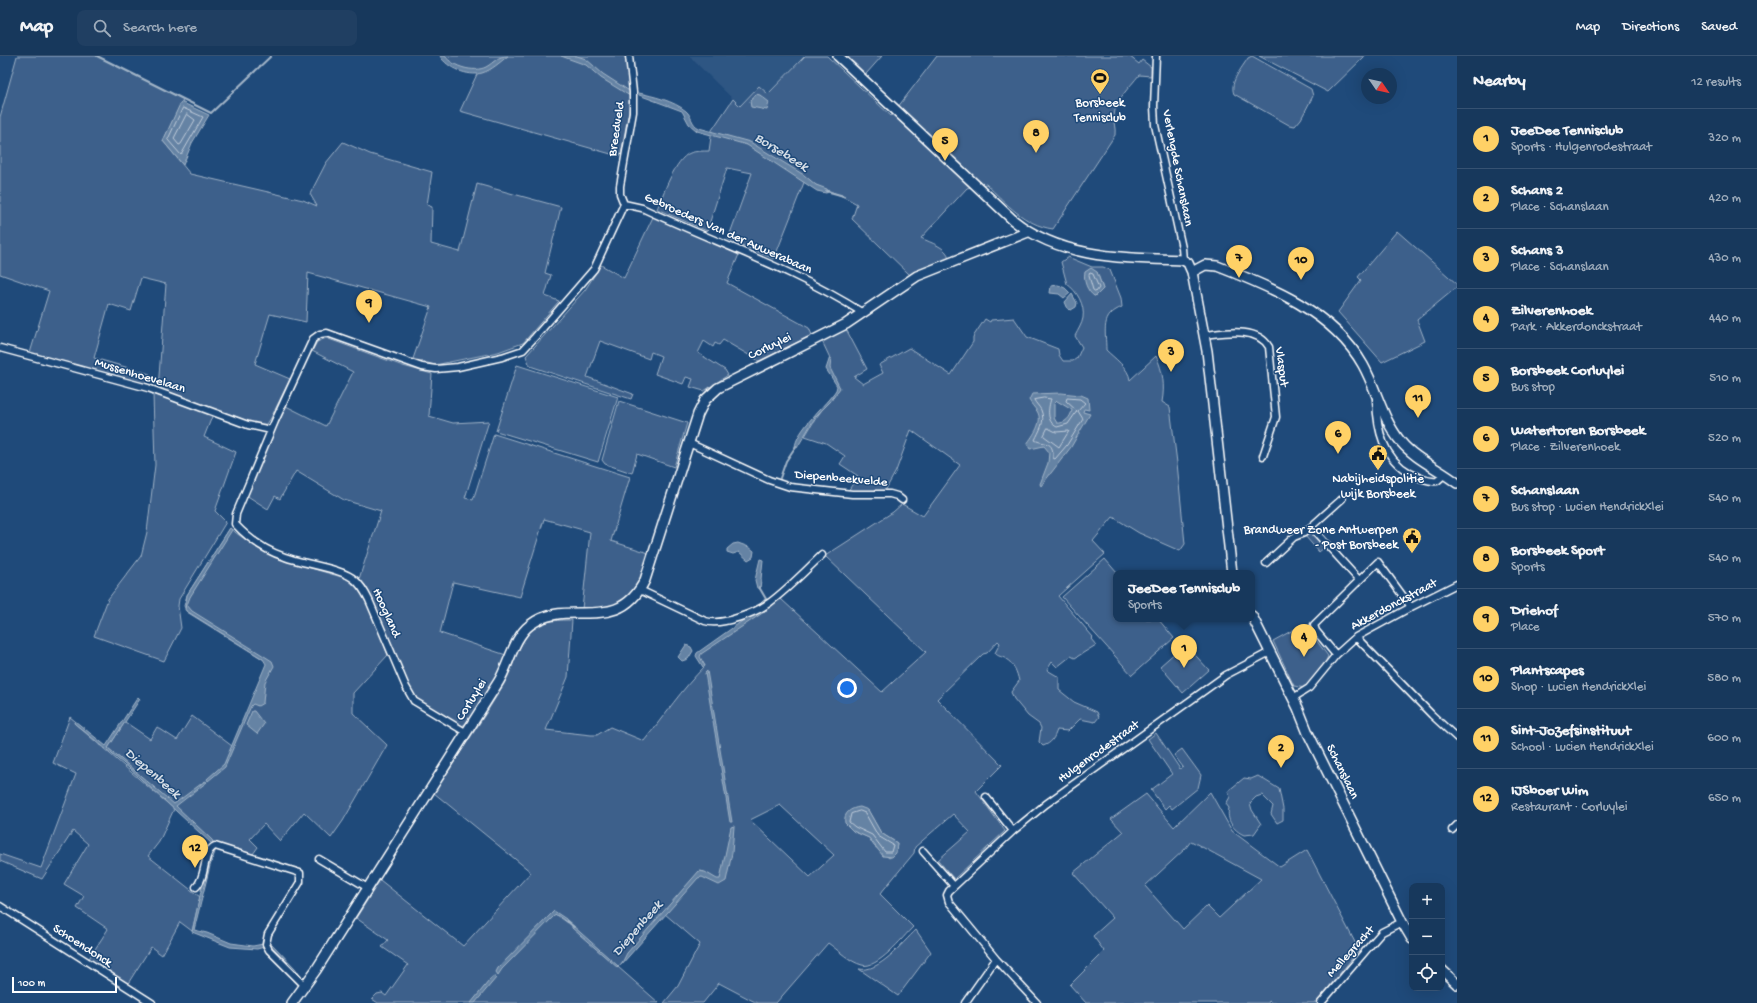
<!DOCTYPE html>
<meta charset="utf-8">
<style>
:root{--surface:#17385c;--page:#203f62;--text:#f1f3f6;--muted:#9eacbb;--line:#365272;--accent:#ffd166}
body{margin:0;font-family:"Gochi Hand",sans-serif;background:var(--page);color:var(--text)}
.controls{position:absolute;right:12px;bottom:12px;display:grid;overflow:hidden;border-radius:8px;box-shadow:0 4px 16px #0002}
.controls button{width:36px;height:36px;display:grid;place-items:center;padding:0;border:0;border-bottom:1px solid var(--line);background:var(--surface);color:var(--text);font:20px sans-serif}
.compass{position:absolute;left:1361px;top:12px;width:36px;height:36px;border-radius:50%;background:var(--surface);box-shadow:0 4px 16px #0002;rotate:124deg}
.scale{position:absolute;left:12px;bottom:10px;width:105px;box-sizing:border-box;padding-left:4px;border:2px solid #fff;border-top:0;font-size:11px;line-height:14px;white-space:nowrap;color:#fff;-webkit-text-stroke:3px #1f4a7a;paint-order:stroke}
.you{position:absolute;left:847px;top:632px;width:14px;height:14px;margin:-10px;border:3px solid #fff;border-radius:50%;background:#1a73e8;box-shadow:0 0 0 6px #1a73e833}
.badge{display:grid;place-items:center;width:26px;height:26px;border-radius:50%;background:var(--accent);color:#111;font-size:13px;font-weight:700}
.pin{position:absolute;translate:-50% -33px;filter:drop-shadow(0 1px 2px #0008)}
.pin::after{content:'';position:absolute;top:21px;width:14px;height:12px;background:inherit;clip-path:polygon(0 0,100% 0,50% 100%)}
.popup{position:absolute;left:1113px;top:514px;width:142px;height:52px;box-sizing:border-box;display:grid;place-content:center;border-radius:8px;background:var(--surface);filter:drop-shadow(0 1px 3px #0005);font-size:13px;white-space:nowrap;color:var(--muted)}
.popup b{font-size:15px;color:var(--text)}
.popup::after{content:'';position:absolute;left:50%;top:100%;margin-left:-8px;border:8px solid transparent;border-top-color:var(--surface)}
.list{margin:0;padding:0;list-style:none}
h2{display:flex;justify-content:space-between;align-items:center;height:52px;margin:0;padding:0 16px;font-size:17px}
h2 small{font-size:13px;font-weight:400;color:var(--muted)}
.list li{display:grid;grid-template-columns:26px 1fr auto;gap:12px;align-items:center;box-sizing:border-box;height:60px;padding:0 16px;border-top:1px solid var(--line)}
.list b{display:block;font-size:15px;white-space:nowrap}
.list p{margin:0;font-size:13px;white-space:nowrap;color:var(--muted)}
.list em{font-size:13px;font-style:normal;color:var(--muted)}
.icon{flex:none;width:22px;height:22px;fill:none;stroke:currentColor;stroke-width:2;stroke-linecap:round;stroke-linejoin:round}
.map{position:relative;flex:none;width:1457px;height:947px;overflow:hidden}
header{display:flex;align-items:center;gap:24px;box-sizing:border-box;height:56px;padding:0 20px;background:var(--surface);border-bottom:1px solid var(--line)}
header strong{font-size:19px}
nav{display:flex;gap:22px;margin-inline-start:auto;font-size:14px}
.search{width:280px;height:36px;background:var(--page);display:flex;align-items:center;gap:10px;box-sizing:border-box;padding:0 14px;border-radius:8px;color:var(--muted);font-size:15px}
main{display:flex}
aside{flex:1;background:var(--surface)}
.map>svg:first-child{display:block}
.built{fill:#2e5683}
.green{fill:#3c618b;stroke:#9eb0c5;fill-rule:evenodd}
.water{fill:#6583a4;stroke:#a3b5c8;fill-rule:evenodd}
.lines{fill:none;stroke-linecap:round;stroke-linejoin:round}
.shore{stroke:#c1cddb;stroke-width:1}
.stream{stroke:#a3b5c8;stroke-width:2}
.street-casing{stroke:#fff;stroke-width:9}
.secondary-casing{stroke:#fff;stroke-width:12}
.street{stroke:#1f4a7a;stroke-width:6}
.secondary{stroke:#1f4a7a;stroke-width:9}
.labels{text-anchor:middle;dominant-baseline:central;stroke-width:3;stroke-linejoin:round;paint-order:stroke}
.poi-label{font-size:13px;fill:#fff;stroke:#1f4a7a}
.street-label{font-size:13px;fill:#fff;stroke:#1f4a7a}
.water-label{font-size:14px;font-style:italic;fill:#d8e0e8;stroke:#1f4a7a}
</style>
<header>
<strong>Map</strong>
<div class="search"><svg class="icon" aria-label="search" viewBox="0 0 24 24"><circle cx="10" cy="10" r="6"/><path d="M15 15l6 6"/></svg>Search here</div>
<nav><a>Map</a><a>Directions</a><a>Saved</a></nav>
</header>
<main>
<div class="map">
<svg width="1457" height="947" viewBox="0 0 1457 947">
<rect width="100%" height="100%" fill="#1f4a7a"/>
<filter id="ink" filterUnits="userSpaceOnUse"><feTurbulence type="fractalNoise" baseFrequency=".025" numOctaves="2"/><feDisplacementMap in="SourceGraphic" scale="8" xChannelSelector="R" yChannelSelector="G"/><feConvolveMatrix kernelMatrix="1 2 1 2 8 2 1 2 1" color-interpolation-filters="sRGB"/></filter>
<g filter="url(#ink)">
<!-- built -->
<path class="built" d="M 689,0 L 805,0 L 768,38 L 759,30 L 740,50 Z"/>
<!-- green -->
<path class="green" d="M 17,0 L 97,0 L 183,43 L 163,85 L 190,118 L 303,144 L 317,150 L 310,138 L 326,107 L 343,86 L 370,98 L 432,116 L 427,149 L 432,151 L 431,188 L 460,196 L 477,128 L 561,151 L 545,217 L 551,219 L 545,240 L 559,245 L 523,287 L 498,296 L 435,309 L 413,303 L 431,251 L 308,217 L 306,266 L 270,258 L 255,308 L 290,323 L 271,362 L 267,368 L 259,369 L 158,333 L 166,228 L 141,222 L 131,255 L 109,248 L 94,302 L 150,318 L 147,328 L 30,297 L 49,235 L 0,218 L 0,61 Z
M 443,0 L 627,0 L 631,43 L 621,98 L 618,100 L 460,55 L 478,16 L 454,11 Z
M 805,0 L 827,0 L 891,60 L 937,0 L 1129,0 L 1139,8 L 1142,4 L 1151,11 L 1151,20 L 1139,19 C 1130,31 1115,44 1114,60 C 1113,66 1116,72 1115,79 L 1053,173 C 1024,169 1006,147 986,128 L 967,132 L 921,182 C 931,187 947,191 949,202 L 910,219 L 852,163 L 857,148 C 840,138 823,133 805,124 L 774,203 L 728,183 L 752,117 L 727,112 L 707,175 L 657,153 C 663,139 675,103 690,97 C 695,95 703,95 709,95 L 712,74 L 733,43 L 740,50 L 759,30 L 768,38 Z
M 847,0 L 882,0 L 866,18 Z
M 1252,0 L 1311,33 L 1313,40 L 1301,63 L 1295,70 L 1289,69 L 1234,38 C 1229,26 1242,12 1248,2 Z
M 1259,0 L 1365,0 L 1328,36 Z
M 653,161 L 740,196 L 727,227 L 809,272 L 812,279 L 759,305 L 723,284 L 719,289 L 715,287 L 713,291 L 704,285 L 698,297 L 725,314 L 728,319 L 704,335 L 690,331 L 693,323 L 686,321 L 683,328 L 655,318 L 661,300 L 651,296 L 649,303 L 600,285 L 587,321 L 633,338 L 631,343 L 530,310 L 526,300 L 585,234 L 601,209 L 624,222 Z
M 1397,175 L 1457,228 L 1457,231 L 1417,264 L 1425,285 L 1382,306 L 1338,256 L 1361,224 L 1358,221 Z
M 1068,201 L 1092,211 L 1103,211 L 1110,214 L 1121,242 L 1122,251 C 1100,260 1106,274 1106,294 C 1114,302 1129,312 1130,324 L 1156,300 C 1163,315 1165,330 1162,346 L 1170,351 L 1177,407 L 1185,488 L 1180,495 L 1139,477 L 1113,461 L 1093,485 L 1105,498 L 1058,540 L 1093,581 L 1091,583 L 1096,589 L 1075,602 L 1071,600 L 1057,611 L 1052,606 L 1047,614 L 1059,621 L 1059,634 L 1074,646 L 1097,656 L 1099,661 L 1095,666 L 1080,663 L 1068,675 L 1057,674 C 1054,682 1052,687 1043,690 L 1039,686 L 1041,672 L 1039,668 L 1028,660 L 1014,643 L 1011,636 L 1019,625 C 1017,616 1014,608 1006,603 C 1002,600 998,601 995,597 L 1000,587 L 998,585 L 987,597 L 983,598 L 937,643 L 1002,709 L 976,735 L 1005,775 L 954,823 L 938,804 L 970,776 L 953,758 L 915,791 L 914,797 L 880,838 L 913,871 C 903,881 877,914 862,909 C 850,906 838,894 828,887 L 776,947 L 757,947 L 719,927 L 703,947 L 664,947 L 678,930 L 700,888 L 665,858 L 618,911 L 659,947 L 378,947 L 372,943 L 377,938 L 382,937 L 386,940 L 408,909 L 382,891 L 388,884 L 356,862 L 380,824 L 463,890 L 531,816 L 434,737 C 457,701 482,665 504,628 C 514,611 518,585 534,572 C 546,564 559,564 572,564 L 568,621 L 546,674 L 591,679 L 597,679 L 610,671 L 644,685 C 664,660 682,633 705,610 L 697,598 L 781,543 L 882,636 L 926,596 L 825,500 L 893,456 L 902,448 L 923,460 L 960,409 L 911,374 L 896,415 L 885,435 L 848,435 L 858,420 L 840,408 L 845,400 L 826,387 L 805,380 L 816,362 L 839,331 L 827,313 L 830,302 L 822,285 L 846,273 L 867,313 L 854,321 L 863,328 L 883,317 L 879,309 L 909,292 L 951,319 L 973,286 L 973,281 L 985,263 L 990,266 L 991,264 L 1014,262 L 1027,281 L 1058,293 L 1059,299 L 1063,305 L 1073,305 L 1077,302 L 1082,291 L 1075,280 C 1078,274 1082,268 1083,262 C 1085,249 1077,235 1067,228 L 1061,206 ZM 1097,216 L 1103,233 L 1097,239 L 1094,240 ZM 780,749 L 834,799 L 810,821 L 750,764 ZM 868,754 L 881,777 L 897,787 L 894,799 L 889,802 L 874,790 L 869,782 L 853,775 L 845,767 Z
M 326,282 L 403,310 L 432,318 L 429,360 L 453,367 L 489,365 L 465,442 L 473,444 L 494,378 L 630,421 L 611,485 L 649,497 C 643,517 637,543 613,549 C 604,552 592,552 582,553 L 590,476 L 544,463 L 520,541 L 453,526 L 440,577 L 506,599 L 497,620 L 468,666 L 462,670 L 418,646 L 408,630 L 366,530 L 359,523 L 381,455 L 344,444 L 296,415 L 280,443 L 275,440 L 268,453 L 246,439 L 286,350 L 326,370 L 353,316 L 312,295 L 317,286 Z
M 517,309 L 618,341 L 598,406 L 496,375 Z
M 153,338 L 213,358 L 204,381 L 236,396 L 215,455 L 226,466 L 179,543 L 178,550 L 181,572 L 164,605 L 94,580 L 108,543 L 141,500 L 147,476 L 155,409 Z
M 619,345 L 687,367 L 674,411 L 637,398 L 632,417 L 605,408 L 602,404 Z
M 230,472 C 266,502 301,509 345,522 C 370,538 377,573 388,599 L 353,637 L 353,657 L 387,689 L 343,765 L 331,782 L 304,756 L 280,785 L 264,768 L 250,783 L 258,791 L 253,798 L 213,786 L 108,692 L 125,666 L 150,683 L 157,671 L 177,684 L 192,660 L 232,690 L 269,607 L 187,556 L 184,550 L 187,539 Z
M 1308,479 L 1316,480 L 1326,490 L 1319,496 L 1305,480 Z
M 1105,503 L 1117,517 L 1116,563 L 1158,563 L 1174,582 L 1132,619 L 1062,541 Z
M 1304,568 L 1328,600 L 1326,605 L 1305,632 L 1294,630 L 1273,585 Z
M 1185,588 L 1209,614 L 1183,637 L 1160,610 Z
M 70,661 L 75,665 L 74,667 L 174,753 L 159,786 L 148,800 L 200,841 L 192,875 L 180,866 L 162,899 L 151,891 L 127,929 L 88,904 L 108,873 L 77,852 L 84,840 L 64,828 L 88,788 L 73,775 L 42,823 L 0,805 L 0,798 L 41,812 L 76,718 L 53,707 Z
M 1156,677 L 1180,713 L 1183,711 L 1174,699 L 1182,693 L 1201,719 L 1198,732 L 1172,753 L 1169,749 L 1165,753 L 1151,734 L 1172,718 L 1148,683 Z
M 1258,720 L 1279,733 L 1283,753 L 1283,764 L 1277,767 L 1271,758 L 1273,750 L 1262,739 L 1256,741 L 1250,747 L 1252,754 L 1261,768 L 1254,778 L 1244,779 C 1233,774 1226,764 1229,752 L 1226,748 L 1230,741 L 1228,735 L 1244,722 L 1251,723 Z
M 1210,736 L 1232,775 L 1280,811 L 1307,794 L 1359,894 L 1316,947 L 1272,947 L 1269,945 L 1268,947 L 1086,947 L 1070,929 L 1104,895 L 1093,880 L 1113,862 L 1073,817 L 1123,776 L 1111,763 L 1146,738 L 1174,771 ZM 1191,785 L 1261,823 L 1219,862 L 1207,850 L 1183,873 L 1145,830 L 1185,793 Z
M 916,874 L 931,896 L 898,940 L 859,913 C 879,917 902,887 916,874 Z"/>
<!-- water -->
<path class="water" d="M 440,0 L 445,0 C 453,11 474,17 486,11 C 495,6 497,0 508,0 C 500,6 492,14 482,17 C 468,21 447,12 440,0 Z
M 561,0 L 577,0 L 586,3 L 603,18 L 631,36 L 630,40 L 601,22 L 586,9 Z
M 639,37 C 653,40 674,45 686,55 C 692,60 691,68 699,72 L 750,86 L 804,119 L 816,129 L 827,133 L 828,136 L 826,137 L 817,135 L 747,89 L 697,75 L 689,68 L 682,55 L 639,39 Z
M 756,38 L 760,39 L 769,46 L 767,54 L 751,51 L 750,45 Z
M 181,46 L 209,59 L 192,87 L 183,109 L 163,85 Z
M 1091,212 L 1097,216 L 1103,233 L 1097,239 L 1094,240 C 1087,235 1083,224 1085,216 Z
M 1058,229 L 1065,232 L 1070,237 L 1064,242 L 1059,238 L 1050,237 L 1051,230 Z
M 1072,238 L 1077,247 L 1076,251 L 1071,254 L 1068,253 L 1065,246 Z
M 830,301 L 831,302 L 830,312 L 840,332 L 831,345 L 816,360 L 797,392 L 795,392 C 795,375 827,348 836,334 L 837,330 L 826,313 Z
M 1061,337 L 1081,339 L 1088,342 L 1089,354 L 1084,353 L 1083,356 L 1090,358 L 1071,391 L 1041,430 L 1040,428 L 1048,407 L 1049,396 L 1044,390 L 1030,393 L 1027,388 C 1033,379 1044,366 1037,355 C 1034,351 1031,348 1029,344 L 1032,338 ZM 1057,345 L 1072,354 C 1071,361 1065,368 1057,367 L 1054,362 L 1054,348 Z
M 230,472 L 232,474 L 190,541 L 187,549 L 192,555 L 272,605 L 274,610 L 265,626 L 263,647 L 258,650 L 253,648 L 251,650 L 225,711 L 208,725 L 207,723 L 224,708 L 266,608 L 263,603 L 185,554 L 187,539 Z
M 738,487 L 749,491 L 754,495 L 753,501 L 748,504 L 739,496 L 733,498 L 727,496 L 727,493 L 733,488 Z
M 760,503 L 763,504 L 760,533 L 757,532 L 755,524 Z
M 765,551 L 767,554 L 701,598 L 700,601 L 705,610 L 703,611 L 696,600 L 697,597 L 745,563 Z
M 686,589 L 691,591 L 693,595 L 688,603 L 682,605 L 678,601 Z
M 707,615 L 732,766 L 730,766 L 705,617 Z
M 138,641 L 140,643 L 108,692 L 174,748 L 205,725 L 207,726 L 176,750 L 212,784 L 213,786 L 212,788 L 129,712 L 74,667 L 75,665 L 106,690 Z
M 252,655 L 254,655 L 264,668 L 257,678 L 246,669 Z
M 860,751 L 868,754 L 881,777 L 897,787 L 896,797 L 892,801 L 883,800 L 869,782 L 853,775 L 845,767 C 843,757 851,752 860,751 Z
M 734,770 L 732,797 L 726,825 L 719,829 L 702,821 L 698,822 L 621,909 L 627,897 L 699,815 L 705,816 L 717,823 L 720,823 L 731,771 Z
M 216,793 L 210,810 L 194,874 L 207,877 L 231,887 L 253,890 L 263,888 L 264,891 L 257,893 L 230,891 L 192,876 L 205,817 L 214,794 Z
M 554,855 L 566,863 L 568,867 L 557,859 L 554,860 L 502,913 L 498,919 L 496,916 L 498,912 Z
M 572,869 L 618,910 L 618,912 L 572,872 Z
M 270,886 L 295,912 L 301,921 L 273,893 Z
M 493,920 L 496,922 L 475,947 L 471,947 Z"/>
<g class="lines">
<!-- shore -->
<path class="shore" d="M 183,52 L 203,61 L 181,99 L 168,84 Z
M 187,58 L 195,64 L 181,88 L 179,89 L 174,83 Z
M 1090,217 L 1093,218 L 1099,232 L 1096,236 L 1093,234 L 1089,220 Z
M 1044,342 L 1051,343 C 1048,352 1046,366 1057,371 L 1068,368 L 1077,355 L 1066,345 L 1067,342 L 1080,343 L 1085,347 L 1078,355 L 1083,363 L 1067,389 L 1055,403 L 1053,402 C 1054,383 1043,389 1035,384 C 1039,375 1046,366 1041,354 C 1039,350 1036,348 1034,344 Z
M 1048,372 L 1056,376 L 1069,375 L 1059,391 L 1044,380 Z
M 860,755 L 865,757 L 878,780 L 893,789 L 891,796 L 885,796 L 872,779 L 855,771 L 849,766 L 851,758 Z"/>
<!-- stream -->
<path class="stream" d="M 97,0 L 211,57 L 271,0
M 826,135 L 844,140
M 780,422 L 786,405 L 796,390
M 759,531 L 766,543 L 762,547
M 567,865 L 574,871"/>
<!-- street casing -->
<g class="street-casing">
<path id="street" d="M 1156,0 L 1154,50 L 1155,69 L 1182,192 L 1183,204
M 624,148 L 642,152 C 716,187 794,213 863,257
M 624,148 L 620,138 L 620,130 L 633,56 L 633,36 L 629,0
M 1204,279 C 1224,277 1257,270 1269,291 L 1276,361 L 1263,400
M 0,292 L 148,332 L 248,369 L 271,374
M 1376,344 C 1377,374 1383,402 1410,417 C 1418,421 1427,426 1437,425 L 1445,418
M 689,387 L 769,424 L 790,431 L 852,438 L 890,438 L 897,440 L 902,444
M 1311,471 L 1359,524
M 1266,507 L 1294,481 L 1304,477 L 1342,443
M 640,534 L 705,565 C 722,570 755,557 769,547 C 788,533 805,515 822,499
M 1356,581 L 1432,659 L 1457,682
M 1336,599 L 1316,575 L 1314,569 L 1378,506 L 1411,551
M 1293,642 L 1309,632 L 1336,599 L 1356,581 L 1411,551 L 1457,528
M 467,677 L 414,645 L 406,631 L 369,544 C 365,536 361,529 355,524 C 342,512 303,508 285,501 C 266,495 248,482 235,468 L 236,458 L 275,365 L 313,283 L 320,278 L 327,277 L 422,311 L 436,313 L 458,311 L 502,301 L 523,294 L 535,281 L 594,213 L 624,148
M 986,741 L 1013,775
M 1452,774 L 1457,769
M 923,795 L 954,830
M 319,803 L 368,832
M 196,831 C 207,821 202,796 215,790 L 300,817 L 300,826 L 268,878 L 266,888 L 269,894 L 305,930
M 0,850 L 152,947
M 996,903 L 1037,947
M 965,947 L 996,903 L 949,846 L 947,839 L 949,835 L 1013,775 L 1046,748 L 1226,619 L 1270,596
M 1321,947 L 1374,885 L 1382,876 L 1402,866"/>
</g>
<!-- secondary casing -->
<g class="secondary-casing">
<path id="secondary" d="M 838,0 L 1013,164 C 1061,203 1124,202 1183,204 L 1188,207 L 1192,216 L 1207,295 L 1232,517
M 1192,216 L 1205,209 L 1217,210 C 1271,231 1333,256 1363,309 C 1377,334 1382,363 1401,386 C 1415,403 1439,413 1457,427
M 1252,560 L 1298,652 L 1308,677 L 1402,866 L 1412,883
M 1442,914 L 1457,928
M 292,947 L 316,914 L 499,625 C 509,608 514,581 530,569 C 567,540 617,581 645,524 L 698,358 L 705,344 L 718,332 L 846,268 L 917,220 L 1028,176"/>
</g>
<!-- street -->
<use href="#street" class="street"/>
<!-- secondary -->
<use href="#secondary" class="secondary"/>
</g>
</g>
<!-- icons -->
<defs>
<g id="stadium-pin" transform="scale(1)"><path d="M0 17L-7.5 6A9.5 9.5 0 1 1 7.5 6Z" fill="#ffd166" stroke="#1f4a7a"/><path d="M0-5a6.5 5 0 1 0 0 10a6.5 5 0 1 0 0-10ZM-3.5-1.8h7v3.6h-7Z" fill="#111"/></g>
<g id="civic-pin" transform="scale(1)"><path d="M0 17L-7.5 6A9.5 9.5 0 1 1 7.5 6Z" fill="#ffd166" stroke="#1f4a7a"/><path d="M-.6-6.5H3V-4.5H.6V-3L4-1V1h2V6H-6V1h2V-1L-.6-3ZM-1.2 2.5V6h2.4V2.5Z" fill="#111"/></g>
</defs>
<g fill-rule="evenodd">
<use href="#stadium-pin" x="1100" y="22"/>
<use href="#civic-pin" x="1378" y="398"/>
<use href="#civic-pin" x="1412" y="481"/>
</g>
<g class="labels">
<!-- poi labels -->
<g class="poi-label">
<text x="1100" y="47">Borsbeek<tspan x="1100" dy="15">Tennisclub</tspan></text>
<text x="1378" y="423">Nabijheidspolitie<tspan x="1378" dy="15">wijk Borsbeek</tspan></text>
<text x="1398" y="474" text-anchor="end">Brandweer Zone Antwerpen<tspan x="1398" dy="15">- Post Borsbeek</tspan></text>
</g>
<!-- street labels -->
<g class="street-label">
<text transform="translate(617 73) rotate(-81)">Breedveld</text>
<text transform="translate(1177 112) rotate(79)">Verlengde Schanslaan</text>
<text transform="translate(728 178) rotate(24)">Gebroeders Van der Auwerabaan</text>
<text transform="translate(770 291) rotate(-26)">Corluylei</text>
<text transform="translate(1281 311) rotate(82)">Vlasput</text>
<text transform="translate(140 320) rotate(17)">Mussenhoevelaan</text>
<text transform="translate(841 423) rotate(5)">Diepenbeekvelde</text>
<text transform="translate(1394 549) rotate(-28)">Akkerdonckstraat</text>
<text transform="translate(386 557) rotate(66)">Hoogland</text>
<text transform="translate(472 644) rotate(-58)">Corluylei</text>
<text transform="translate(1099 696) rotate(-36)">Hulgenrodestraat</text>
<text transform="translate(1342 716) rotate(64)">Schanslaan</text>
<text transform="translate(82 890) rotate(33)">Schoendonck</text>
<text transform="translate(1351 896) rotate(-48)">Mellegracht</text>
</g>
<!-- water labels -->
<g class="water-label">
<text transform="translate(781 97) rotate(32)">Borsebeek</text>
<text transform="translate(152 718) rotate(41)">Diepenbeek</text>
<text transform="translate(638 873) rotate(-49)">Diepenbeek</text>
</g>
</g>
</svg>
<div class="controls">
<button>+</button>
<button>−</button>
<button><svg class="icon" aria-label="locate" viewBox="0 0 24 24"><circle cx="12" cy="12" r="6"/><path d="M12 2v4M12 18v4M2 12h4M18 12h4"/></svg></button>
</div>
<svg class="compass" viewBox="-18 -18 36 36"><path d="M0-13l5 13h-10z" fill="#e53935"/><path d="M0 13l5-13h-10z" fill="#9eacbb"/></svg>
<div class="scale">100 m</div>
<div class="you"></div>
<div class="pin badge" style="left:1184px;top:612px">1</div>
<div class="popup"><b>JeeDee Tennisclub</b>Sports</div>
<div class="pin badge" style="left:1281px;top:712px">2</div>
<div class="pin badge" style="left:1171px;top:316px">3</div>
<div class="pin badge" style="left:1304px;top:601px">4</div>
<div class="pin badge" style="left:945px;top:105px">5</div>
<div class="pin badge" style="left:1338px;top:398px">6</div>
<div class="pin badge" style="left:1239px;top:222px">7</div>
<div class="pin badge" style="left:1036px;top:97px">8</div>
<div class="pin badge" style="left:369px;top:267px">9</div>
<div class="pin badge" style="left:1301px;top:224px">10</div>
<div class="pin badge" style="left:1418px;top:362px">11</div>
<div class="pin badge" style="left:195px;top:812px">12</div>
</div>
<aside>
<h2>Nearby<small>12 results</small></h2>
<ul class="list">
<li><span class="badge">1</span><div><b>JeeDee Tennisclub</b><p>Sports · Hulgenrodestraat</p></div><em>320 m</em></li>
<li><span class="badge">2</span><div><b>Schans 2</b><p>Place · Schanslaan</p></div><em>420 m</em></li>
<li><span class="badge">3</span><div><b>Schans 3</b><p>Place · Schanslaan</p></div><em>430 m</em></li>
<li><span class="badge">4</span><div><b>Zilverenhoek</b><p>Park · Akkerdonckstraat</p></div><em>440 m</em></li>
<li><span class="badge">5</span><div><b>Borsbeek Corluylei</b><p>Bus stop</p></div><em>510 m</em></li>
<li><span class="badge">6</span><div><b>Watertoren Borsbeek</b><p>Place · Zilverenhoek</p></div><em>520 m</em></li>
<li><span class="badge">7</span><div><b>Schanslaan</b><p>Bus stop · Lucien Hendrickxlei</p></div><em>540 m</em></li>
<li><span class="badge">8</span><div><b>Borsbeek Sport</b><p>Sports</p></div><em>540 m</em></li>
<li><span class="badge">9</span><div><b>Driehof</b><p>Place</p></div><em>570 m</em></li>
<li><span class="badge">10</span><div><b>Plantscapes</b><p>Shop · Lucien Hendrickxlei</p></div><em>580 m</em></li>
<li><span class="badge">11</span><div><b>Sint-Jozefsinstituut</b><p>School · Lucien Hendrickxlei</p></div><em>600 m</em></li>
<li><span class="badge">12</span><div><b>IJSboer Wim</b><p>Restaurant · Corluylei</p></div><em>650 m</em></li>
</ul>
</aside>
</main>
